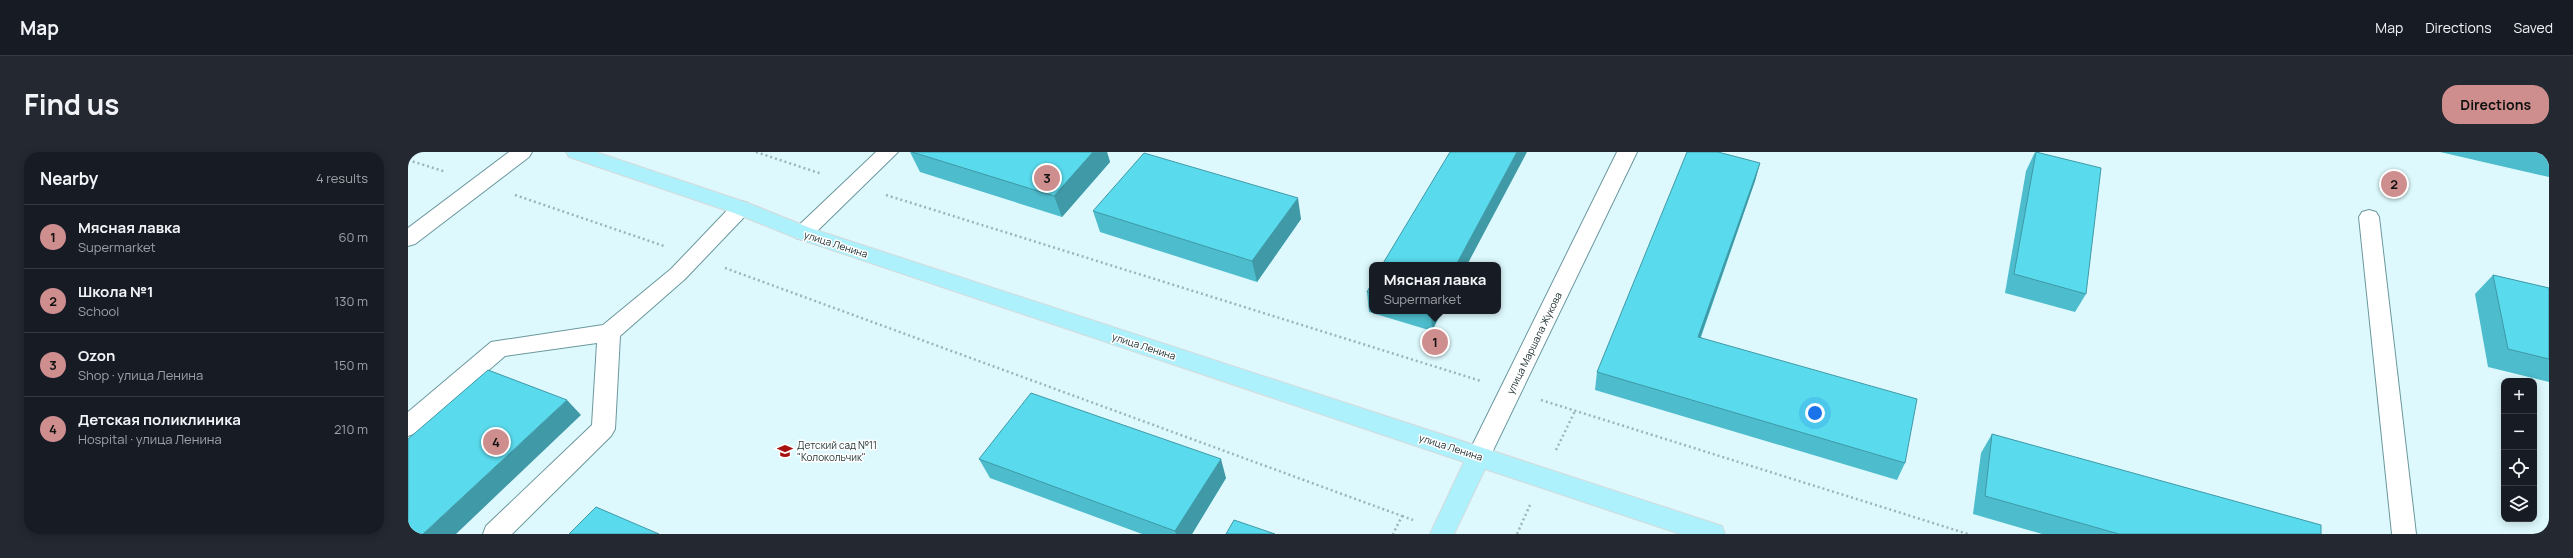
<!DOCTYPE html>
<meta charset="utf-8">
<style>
:root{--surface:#171b24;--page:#242831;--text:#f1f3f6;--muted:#9ea1a6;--line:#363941;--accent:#cf8e8e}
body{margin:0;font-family:Manrope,sans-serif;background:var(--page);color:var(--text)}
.controls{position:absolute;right:12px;bottom:12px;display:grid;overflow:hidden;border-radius:8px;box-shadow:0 2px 10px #0003}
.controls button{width:36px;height:36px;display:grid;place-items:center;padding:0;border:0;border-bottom:1px solid var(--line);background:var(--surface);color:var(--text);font:20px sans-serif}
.you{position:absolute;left:1407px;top:261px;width:14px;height:14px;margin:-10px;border:3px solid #fff;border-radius:50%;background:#1a73e8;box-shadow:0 0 0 6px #1a73e833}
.badge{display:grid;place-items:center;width:26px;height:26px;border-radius:50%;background:var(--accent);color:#111;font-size:13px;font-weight:700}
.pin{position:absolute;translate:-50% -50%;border:2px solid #fff;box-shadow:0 1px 4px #0006}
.popup{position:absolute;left:961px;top:110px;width:132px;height:52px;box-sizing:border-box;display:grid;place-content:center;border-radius:8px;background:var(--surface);filter:drop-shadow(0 1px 3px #0005);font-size:13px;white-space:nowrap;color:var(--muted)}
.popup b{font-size:15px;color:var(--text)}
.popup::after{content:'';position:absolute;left:50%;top:100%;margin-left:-8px;border:8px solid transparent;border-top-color:var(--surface)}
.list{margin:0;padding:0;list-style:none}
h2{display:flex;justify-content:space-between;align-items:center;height:52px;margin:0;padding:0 16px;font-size:17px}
h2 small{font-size:13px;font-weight:400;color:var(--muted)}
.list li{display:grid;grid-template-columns:26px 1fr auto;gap:12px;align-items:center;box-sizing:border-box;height:64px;padding:0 16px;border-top:1px solid var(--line)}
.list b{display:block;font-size:15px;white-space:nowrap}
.list p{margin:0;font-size:13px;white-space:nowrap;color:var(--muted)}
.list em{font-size:13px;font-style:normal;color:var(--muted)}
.icon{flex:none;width:22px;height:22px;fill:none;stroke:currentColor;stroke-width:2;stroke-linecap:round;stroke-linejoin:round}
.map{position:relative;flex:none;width:2141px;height:382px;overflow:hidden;border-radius:16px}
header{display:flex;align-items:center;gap:24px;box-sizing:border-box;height:56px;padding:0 20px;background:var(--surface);border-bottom:1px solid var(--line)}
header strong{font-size:19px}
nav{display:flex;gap:22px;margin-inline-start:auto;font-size:14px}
.intro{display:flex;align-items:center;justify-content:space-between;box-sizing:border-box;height:96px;padding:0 24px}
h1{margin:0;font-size:28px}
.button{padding:10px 18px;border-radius:16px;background:var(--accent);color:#111;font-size:14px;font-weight:700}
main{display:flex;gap:24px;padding:0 24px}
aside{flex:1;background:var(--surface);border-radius:16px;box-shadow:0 2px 10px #0003}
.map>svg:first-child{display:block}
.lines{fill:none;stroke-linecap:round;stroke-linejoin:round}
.minor-casing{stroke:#6b979e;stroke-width:2}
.major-casing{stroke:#d7dadb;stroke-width:2}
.path{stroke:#9bb4b7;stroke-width:2.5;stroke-dasharray:2 3;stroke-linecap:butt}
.minor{fill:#fff;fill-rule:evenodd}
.major{fill:#acf1fb;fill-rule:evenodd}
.wall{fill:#4dbccc}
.shaded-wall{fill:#3f99a6}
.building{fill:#5adbed;stroke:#3f99a6}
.labels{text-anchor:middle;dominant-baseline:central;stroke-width:3;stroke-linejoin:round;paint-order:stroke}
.street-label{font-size:10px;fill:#213336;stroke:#fff}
.poi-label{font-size:10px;fill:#213336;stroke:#fff;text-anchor:start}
</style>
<header>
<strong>Map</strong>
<nav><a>Map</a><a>Directions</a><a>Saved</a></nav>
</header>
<div class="intro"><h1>Find us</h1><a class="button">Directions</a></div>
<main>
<aside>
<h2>Nearby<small>4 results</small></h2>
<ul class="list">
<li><span class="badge">1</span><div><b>Мясная лавка</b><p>Supermarket</p></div><em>60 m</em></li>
<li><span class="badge">2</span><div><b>Школа №1</b><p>School</p></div><em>130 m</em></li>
<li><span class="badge">3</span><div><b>Ozon</b><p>Shop · улица Ленина</p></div><em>150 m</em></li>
<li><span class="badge">4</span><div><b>Детская поликлиника</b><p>Hospital · улица Ленина</p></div><em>210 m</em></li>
</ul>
</aside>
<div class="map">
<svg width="2141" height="382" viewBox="0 0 2141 382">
<rect width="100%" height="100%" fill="#ddf9fd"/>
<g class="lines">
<!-- minor casing -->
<g class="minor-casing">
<path id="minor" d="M 101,0 L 124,0 L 121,5 L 7,92 L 0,94 L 0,76 Z
M 468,0 L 490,0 L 402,86 L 395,88 L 388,86 L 385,81 L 388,76 Z
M 1209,0 L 1229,0 L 1079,311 L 1071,314 L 1063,311 L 1059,304 Z
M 333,49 L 340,51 L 343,56 L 340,61 L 277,127 L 212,184 L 207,277 L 203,284 L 104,382 L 75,382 L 78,374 L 184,273 L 189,191 L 97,204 L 8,281 L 0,284 L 0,260 L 83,190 L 195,173 L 263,117 L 326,51 Z
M 1961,58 L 1968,60 L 1971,65 L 2008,382 L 1984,382 L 1951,65 L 1954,60 Z"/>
</g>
<!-- major casing -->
<g class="major-casing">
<path id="major" d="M 158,0 L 188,0 L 340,51 L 402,76 L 1305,371 L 1314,374 L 1317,382 L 1272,382 L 1077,317 L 1046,382 L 1022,382 L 1056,310 L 388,86 L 326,61 L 161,5 Z"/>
</g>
<!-- path -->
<path class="path" d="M 348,0 L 414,22
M 0,8 L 38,20
M 107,43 L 256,94
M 478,43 L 1073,229
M 317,116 L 994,364 L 985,382
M 1133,248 L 1560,382
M 1148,298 L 1167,259
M 994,364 L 1005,368
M 1109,382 L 1122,353"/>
<!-- minor -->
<use href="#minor" class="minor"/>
<!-- major -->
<use href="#major" class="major"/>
</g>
<!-- wall -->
<path class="wall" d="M 502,0 L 699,0 L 702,10 L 654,65 L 512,20 Z
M 1627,0 L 1678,142 L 1667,160 L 1597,141 L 1618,19 Z
M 2032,0 L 2141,0 L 2141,25 Z
M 1352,11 L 1347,29 L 1293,185 L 1497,311 L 1489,328 L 1187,238 L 1189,220 Z
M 685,59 L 893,67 L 849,130 L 692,80 Z
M 2085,123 L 2141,136 L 2141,230 L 2080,215 L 2067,142 Z
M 964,131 L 964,159 L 1034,159 L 1024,179 L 961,160 L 959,140 Z
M 1584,282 L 1913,382 L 1634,382 L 1565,362 L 1573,301 Z
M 571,307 L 818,326 L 784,382 L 734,382 L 582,326 Z"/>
<!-- shaded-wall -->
<path class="shaded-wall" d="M 685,0 L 699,0 L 702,10 L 654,65 L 646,44 Z
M 1109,0 L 1119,0 L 1059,113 L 1048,113 Z
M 1352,11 L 1347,29 L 1286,203 L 1290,185 Z
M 890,46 L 893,67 L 849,130 L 844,109 Z
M 1023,159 L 1034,159 L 1024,179 Z
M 159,248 L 173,263 L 48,382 L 15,382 Z
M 813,307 L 818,326 L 784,382 L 768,382 L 767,379 Z"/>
<!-- building -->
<path class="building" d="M 504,0 L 685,0 L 646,44 Z
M 1042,0 L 1109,0 L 1048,113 L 974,113 Z
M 1279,0 L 1310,0 L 1352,11 L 1290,185 L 1509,247 L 1497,311 L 1189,220 Z
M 1628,0 L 1693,16 L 1678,142 L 1606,122 Z
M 2131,0 L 2141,0 L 2141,2 Z
M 736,1 L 890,46 L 844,109 L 685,59 Z
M 2085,123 L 2141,136 L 2141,207 L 2100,197 Z
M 964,131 L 964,141 L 959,140 Z
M 80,218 L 159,248 L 15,382 L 0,382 L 0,287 Z
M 623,241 L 813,307 L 767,379 L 571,307 Z
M 1584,282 L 1913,373 L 1913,382 L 1711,382 L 1577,344 Z
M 188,355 L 251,382 L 161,382 Z
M 826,368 L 867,382 L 818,382 Z"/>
<!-- icons -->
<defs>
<g id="school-bare" transform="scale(1.2)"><path d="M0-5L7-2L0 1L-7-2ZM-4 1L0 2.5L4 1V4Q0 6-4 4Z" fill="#a61210" stroke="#fff" stroke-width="2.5" paint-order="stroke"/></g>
</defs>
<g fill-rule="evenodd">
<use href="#school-bare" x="377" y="299"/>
</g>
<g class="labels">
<!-- street labels -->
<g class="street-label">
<text transform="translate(428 92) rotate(18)">улица Ленина</text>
<text transform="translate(1126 191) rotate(-64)">улица Маршала Жукова</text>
<text transform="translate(736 194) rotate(18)">улица Ленина</text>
<text transform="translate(1043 295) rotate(18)">улица Ленина</text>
</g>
<!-- poi labels -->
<g class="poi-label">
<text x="389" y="293">Детский сад №11<tspan x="389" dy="12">"Колокольчик"</tspan></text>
</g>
</g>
</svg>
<div class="controls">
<button>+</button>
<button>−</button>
<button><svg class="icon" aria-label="locate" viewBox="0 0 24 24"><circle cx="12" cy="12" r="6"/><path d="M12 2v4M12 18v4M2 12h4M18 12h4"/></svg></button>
<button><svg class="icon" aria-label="layers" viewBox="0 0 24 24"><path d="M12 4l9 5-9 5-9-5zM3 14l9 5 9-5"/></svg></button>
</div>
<div class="you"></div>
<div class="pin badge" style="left:1027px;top:190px">1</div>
<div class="popup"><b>Мясная лавка</b>Supermarket</div>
<div class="pin badge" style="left:1986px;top:32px">2</div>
<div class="pin badge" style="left:639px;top:26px">3</div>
<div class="pin badge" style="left:88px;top:290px">4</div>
</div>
</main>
